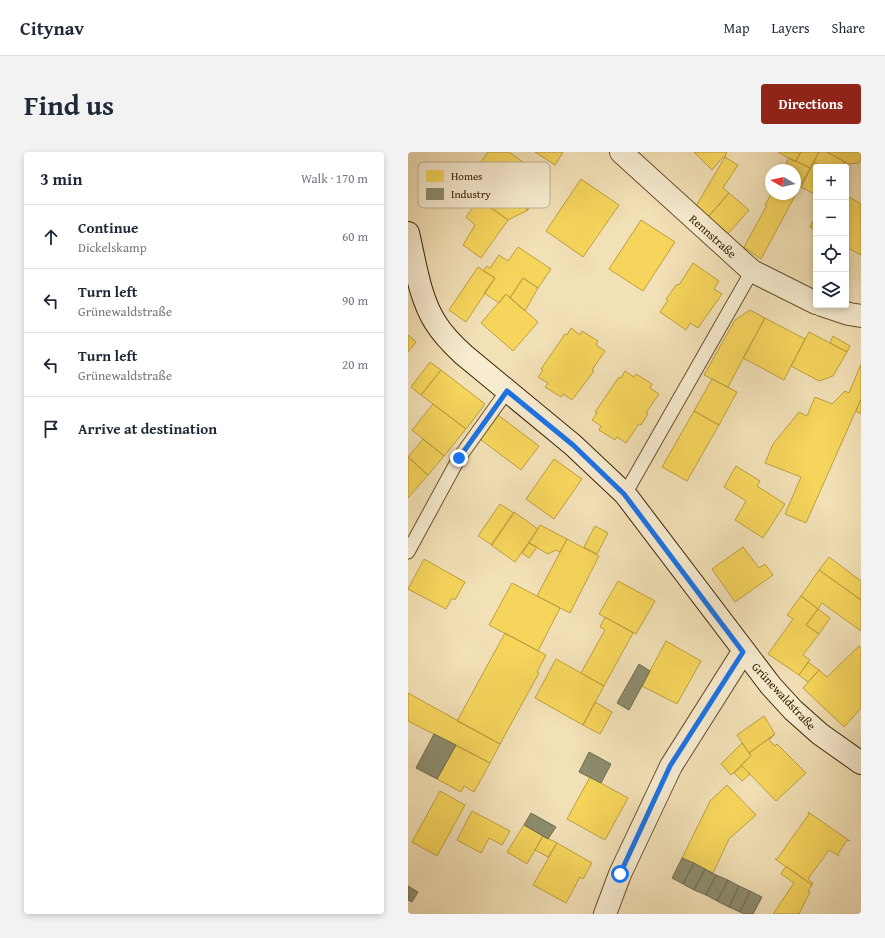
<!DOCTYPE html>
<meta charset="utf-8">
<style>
:root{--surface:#fff;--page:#f2f2f3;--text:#1f2937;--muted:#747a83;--line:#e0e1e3;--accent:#8f2418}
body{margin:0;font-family:"Gentium Book Plus",serif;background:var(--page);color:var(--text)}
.controls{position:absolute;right:12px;top:12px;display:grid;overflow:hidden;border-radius:4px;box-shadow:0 2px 6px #0003}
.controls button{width:36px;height:36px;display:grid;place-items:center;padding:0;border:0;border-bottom:1px solid var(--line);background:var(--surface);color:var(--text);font:20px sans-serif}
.compass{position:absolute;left:357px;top:12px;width:36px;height:36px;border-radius:50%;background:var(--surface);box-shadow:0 2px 6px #0003;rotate:279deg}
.stop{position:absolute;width:12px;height:12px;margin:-9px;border:3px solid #1a73e8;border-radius:50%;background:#fff}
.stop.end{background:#1a73e8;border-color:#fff;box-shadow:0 1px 4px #0008}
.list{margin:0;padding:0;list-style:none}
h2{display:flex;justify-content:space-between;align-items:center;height:52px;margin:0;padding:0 16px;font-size:17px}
h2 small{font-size:13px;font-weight:400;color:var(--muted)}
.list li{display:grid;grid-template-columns:26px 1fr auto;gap:12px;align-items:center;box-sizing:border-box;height:64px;padding:0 16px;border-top:1px solid var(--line)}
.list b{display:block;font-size:15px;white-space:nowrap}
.list p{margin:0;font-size:13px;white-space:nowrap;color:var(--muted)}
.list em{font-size:13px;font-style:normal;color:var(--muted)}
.icon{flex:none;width:22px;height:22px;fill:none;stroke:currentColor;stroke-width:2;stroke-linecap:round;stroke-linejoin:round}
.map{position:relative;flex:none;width:453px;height:762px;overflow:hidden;border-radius:4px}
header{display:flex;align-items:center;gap:24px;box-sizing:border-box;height:56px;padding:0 20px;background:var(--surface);border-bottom:1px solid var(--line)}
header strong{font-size:19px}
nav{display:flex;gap:22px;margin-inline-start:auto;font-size:14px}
.intro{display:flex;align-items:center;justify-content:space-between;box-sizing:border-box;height:96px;padding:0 24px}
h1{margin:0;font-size:28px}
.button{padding:10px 18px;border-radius:4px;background:var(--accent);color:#fff;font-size:14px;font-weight:700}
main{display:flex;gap:24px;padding:0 24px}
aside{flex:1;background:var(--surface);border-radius:4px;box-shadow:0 2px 6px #0003}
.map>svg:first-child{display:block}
.homes{fill:#f6d55c;stroke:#be9f40}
.industry{fill:#8c8c6e;stroke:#736c4d}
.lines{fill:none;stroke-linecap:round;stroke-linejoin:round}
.lane-casing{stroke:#68522e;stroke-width:15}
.street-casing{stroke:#68522e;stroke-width:24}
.secondary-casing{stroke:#3a2200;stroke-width:24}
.lane{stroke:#f7ebd0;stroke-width:13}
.street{stroke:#f7ebd0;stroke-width:22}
.secondary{stroke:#f7ebd0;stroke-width:22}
.route{stroke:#1a73e8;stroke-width:5}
.labels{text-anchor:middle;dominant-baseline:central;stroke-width:4;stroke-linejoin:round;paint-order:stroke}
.street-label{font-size:12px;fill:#3a2200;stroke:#f7ebd0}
.key{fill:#f7ebd0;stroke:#beaf92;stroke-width:1}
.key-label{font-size:11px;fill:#3a2200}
</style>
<header>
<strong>Citynav</strong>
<nav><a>Map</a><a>Layers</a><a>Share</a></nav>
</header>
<div class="intro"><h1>Find us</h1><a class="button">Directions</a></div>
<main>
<aside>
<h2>3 min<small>Walk · 170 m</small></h2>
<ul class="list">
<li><svg class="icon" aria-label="ahead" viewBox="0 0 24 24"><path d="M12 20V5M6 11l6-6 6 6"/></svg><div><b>Continue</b><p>Dickelskamp</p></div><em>60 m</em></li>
<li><svg class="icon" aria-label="left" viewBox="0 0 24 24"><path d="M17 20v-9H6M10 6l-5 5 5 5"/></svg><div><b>Turn left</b><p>Grünewaldstraße</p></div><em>90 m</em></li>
<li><svg class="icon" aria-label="left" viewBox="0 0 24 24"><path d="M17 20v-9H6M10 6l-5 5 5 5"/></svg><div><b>Turn left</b><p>Grünewaldstraße</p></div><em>20 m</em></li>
<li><svg class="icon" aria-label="arrive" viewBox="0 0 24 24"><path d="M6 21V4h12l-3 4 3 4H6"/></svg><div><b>Arrive at destination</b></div></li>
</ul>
</aside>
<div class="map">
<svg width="453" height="762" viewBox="0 0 453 762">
<rect width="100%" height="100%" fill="#f2e0b6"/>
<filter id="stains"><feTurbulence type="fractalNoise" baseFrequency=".005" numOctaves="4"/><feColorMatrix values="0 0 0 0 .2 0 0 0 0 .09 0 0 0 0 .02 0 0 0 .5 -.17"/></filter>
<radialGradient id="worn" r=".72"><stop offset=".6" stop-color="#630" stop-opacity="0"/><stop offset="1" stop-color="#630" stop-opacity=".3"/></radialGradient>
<!-- homes -->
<path class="homes" d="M 80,0 L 101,0 L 141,29 L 120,58 L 93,38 L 90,43 L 63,24 Z
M 127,0 L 155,0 L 147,13 Z
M 286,0 L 319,0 L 317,5 L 315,5 L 304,18 Z
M 370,0 L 393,0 L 387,10 Z
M 393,0 L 411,0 L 402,16 L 388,9 Z
M 411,0 L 419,0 L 437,10 L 434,15 L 415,15 L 406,10 Z
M 419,0 L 453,0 L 453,8 L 451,11 L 441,12 Z
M 317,5 L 330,13 L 315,36 L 321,41 L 300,65 L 288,54 Z
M 381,6 L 402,16 L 353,107 L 336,95 L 359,53 L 357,53 L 363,42 L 387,42 L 387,18 L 375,18 Z
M 406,10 L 415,15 L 408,15 L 408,43 L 393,35 Z
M 173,27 L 211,53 L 175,105 L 138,79 Z
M 78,35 L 90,43 L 93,38 L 120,58 L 100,68 L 71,47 Z
M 321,41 L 341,58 L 320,82 L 300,65 Z
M 438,43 L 453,52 L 453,103 L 438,95 Z
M 71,47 L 100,68 L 73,106 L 55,93 L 67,73 L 58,65 Z
M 408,64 L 408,79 L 402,75 Z
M 233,68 L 267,90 L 235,139 L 201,117 Z
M 110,95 L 143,117 L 130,136 L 115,126 L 102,146 L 98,142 L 91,151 L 76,141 L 87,126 L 75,119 L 79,114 L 82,116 L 91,103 L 100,109 Z
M 285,111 L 311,129 L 306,137 L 314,142 L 290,176 L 282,171 L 278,178 L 252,160 L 260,148 L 258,147 L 269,132 L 271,133 Z
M 70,115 L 87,126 L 58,170 L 41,158 Z
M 115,126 L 130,136 L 117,159 L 102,146 Z
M 98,142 L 130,170 L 105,199 L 73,171 Z
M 342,158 L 357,166 L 320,235 L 296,223 L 327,168 Z
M 357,166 L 397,187 L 376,228 L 335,206 Z
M 163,176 L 172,183 L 174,179 L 190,189 L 188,193 L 197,199 L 184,218 L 186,219 L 164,248 L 155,242 L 153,245 L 137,235 L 140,231 L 130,225 L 135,218 L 133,217 L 157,182 L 159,183 Z
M 401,180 L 439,200 L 425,224 L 411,229 L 383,214 Z
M 0,183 L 8,190 L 0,200 Z
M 425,184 L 442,194 L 439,200 L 422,191 Z
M 22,210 L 33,218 L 13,243 L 3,235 Z
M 453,212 L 453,247 L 398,371 L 377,362 L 393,325 L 357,311 L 365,292 L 391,260 L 399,264 L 407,245 L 424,252 L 437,239 L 441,241 Z
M 33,218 L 77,252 L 58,277 L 13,243 Z
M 217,219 L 226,225 L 228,222 L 244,232 L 242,236 L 251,242 L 238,261 L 240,262 L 233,273 L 231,272 L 218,291 L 209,285 L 207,288 L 191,278 L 193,274 L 184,268 L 189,261 L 187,260 L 211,225 L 213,226 Z
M 304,227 L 329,240 L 311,273 L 286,259 Z
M 453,247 L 453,262 L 448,259 Z
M 25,252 L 58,277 L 36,304 L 4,278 Z
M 286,259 L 311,273 L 279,329 L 254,315 Z
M 90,263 L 131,294 L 113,318 L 72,287 Z
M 15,287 L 36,304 L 20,323 L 0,305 Z
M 0,305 L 20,323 L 0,346 Z
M 146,307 L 174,327 L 146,367 L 118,347 Z
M 328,314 L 352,329 L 349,334 L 377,352 L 355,386 L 327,368 L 338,349 L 316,335 Z
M 92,352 L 106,361 L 84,393 L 70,384 Z
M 106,360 L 130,377 L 107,410 L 83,393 Z
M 132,373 L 159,387 L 152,400 L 148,398 L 140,402 L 121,391 Z
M 187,374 L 200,381 L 189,402 L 176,395 Z
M 159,387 L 191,404 L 162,461 L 129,444 Z
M 121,391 L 129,395 L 121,406 L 114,401 Z
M 335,395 L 351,416 L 357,412 L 365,423 L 327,450 L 304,417 Z
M 421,405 L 453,429 L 453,448 L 411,418 Z
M 16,407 L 57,430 L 47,448 L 44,446 L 38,457 L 0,437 Z
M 411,418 L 453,448 L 453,479 L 414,451 L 410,457 L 393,444 Z
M 210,429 L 247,449 L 228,482 L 191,462 Z
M 104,431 L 152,456 L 130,499 L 81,473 Z
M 393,444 L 410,457 L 398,473 L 411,482 L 395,503 L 402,508 L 391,523 L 360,502 L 385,467 L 379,463 Z
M 410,457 L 422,466 L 411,482 L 398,473 Z
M 197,465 L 225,481 L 196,534 L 173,521 L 197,478 L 192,475 Z
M 97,481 L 138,503 L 129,520 L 131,521 L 92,592 L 49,569 Z
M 258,489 L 293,509 L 269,552 L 234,534 Z
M 451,494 L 453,496 L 453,556 L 436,575 L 395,536 L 411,518 L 419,525 Z
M 148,507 L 196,534 L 175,573 L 127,546 Z
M 400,510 L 411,518 L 400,530 L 391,523 Z
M 0,541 L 92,592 L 82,611 L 0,569 Z
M 187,550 L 204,560 L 192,582 L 175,573 Z
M 356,564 L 367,582 L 341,601 L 329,583 Z
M 367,582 L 361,588 L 367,594 L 369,592 L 398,621 L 368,649 L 333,613 L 343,604 L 341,601 Z
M 334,591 L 343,604 L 323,623 L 313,612 Z
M 48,593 L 82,611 L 66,640 L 56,634 L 53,640 L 29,627 Z
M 334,614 L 342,622 L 334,629 L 326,621 Z
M 182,625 L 220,646 L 197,688 L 159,667 Z
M 319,633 L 348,663 L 321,687 L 305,721 L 274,706 L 302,649 Z
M 32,639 L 57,653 L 29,704 L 4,690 Z
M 64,659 L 102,679 L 94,693 L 81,686 L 73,701 L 49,688 Z
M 400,660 L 442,689 L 439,688 L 430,702 L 431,704 L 421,698 L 400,727 L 405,731 L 404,733 L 367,707 L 369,707 L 401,662 Z
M 116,673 L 135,684 L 119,712 L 99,700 Z
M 135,684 L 149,691 L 140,705 L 127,698 Z
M 149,691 L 184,711 L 175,727 L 172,725 L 158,751 L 125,733 Z
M 378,714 L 404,733 L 400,739 L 402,740 L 391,762 L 365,762 L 386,731 L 373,722 Z"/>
<!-- industry -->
<path class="industry" d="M 231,512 L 242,519 L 221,558 L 209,551 Z
M 26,582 L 48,593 L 29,627 L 8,616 Z
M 181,600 L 203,612 L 193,631 L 171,620 Z
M 123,661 L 148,675 L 140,687 L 116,673 Z
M 274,706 L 286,711 L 275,732 L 264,726 Z
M 286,711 L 297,717 L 286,738 L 275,732 Z
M 297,717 L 308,723 L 298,743 L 286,738 Z
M 308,723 L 320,728 L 309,749 L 298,743 Z
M 320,728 L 331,734 L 321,755 L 309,749 Z
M 0,734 L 10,740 L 4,750 L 0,748 Z
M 331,734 L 342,739 L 332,760 L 321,755 Z
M 342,739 L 354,745 L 345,762 L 336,762 L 332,760 Z"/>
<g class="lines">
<!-- lane casing -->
<g class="lane-casing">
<path id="lane" d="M 217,342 L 344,119
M 0,400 L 51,306 L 99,239"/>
</g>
<!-- street casing -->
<g class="street-casing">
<path id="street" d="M 213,0 L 344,119 L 408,151
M 414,153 L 441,162 L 453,164
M 197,762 L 212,722 L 263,614 L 335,500"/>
</g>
<!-- secondary casing -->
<g class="secondary-casing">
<path id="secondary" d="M 0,81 C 7,110 11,144 27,170 C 35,183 45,193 56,203 L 165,293 L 217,342 L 363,534 L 385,558 L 412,582 L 453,611"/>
</g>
<!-- lane -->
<use href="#lane" class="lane"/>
<!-- street -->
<use href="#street" class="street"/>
<!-- secondary -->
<use href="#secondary" class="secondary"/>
</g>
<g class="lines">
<!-- route -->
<path class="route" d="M 51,306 L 99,239 L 165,293 L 216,342 L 335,500 L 262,614 L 212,722"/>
</g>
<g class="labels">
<!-- street labels -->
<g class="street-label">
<text transform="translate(305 84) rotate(42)">Rennstraße</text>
<text transform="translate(376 544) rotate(47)">Grünewaldstraße</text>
</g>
</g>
<!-- legend -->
<rect x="10" y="10" width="132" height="46" rx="6" class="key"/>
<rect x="18" y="18" width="18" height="12" fill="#f6d55c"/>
<rect x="18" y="36" width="18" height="12" fill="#8c8c6e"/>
<g class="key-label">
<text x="43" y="28">Homes</text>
<text x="43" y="46">Industry</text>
</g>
<rect width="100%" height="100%" filter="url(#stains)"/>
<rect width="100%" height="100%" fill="url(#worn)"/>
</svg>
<div class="controls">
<button>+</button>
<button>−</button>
<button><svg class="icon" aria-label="locate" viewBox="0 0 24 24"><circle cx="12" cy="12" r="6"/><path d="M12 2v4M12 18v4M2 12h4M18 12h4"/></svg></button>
<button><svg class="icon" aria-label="layers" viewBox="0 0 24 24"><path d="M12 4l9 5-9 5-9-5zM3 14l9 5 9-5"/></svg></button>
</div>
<svg class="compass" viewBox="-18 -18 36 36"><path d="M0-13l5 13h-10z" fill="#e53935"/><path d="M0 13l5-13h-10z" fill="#747a83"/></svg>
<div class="stop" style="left:212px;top:722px"></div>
<div class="stop end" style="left:51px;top:306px"></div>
</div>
</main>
